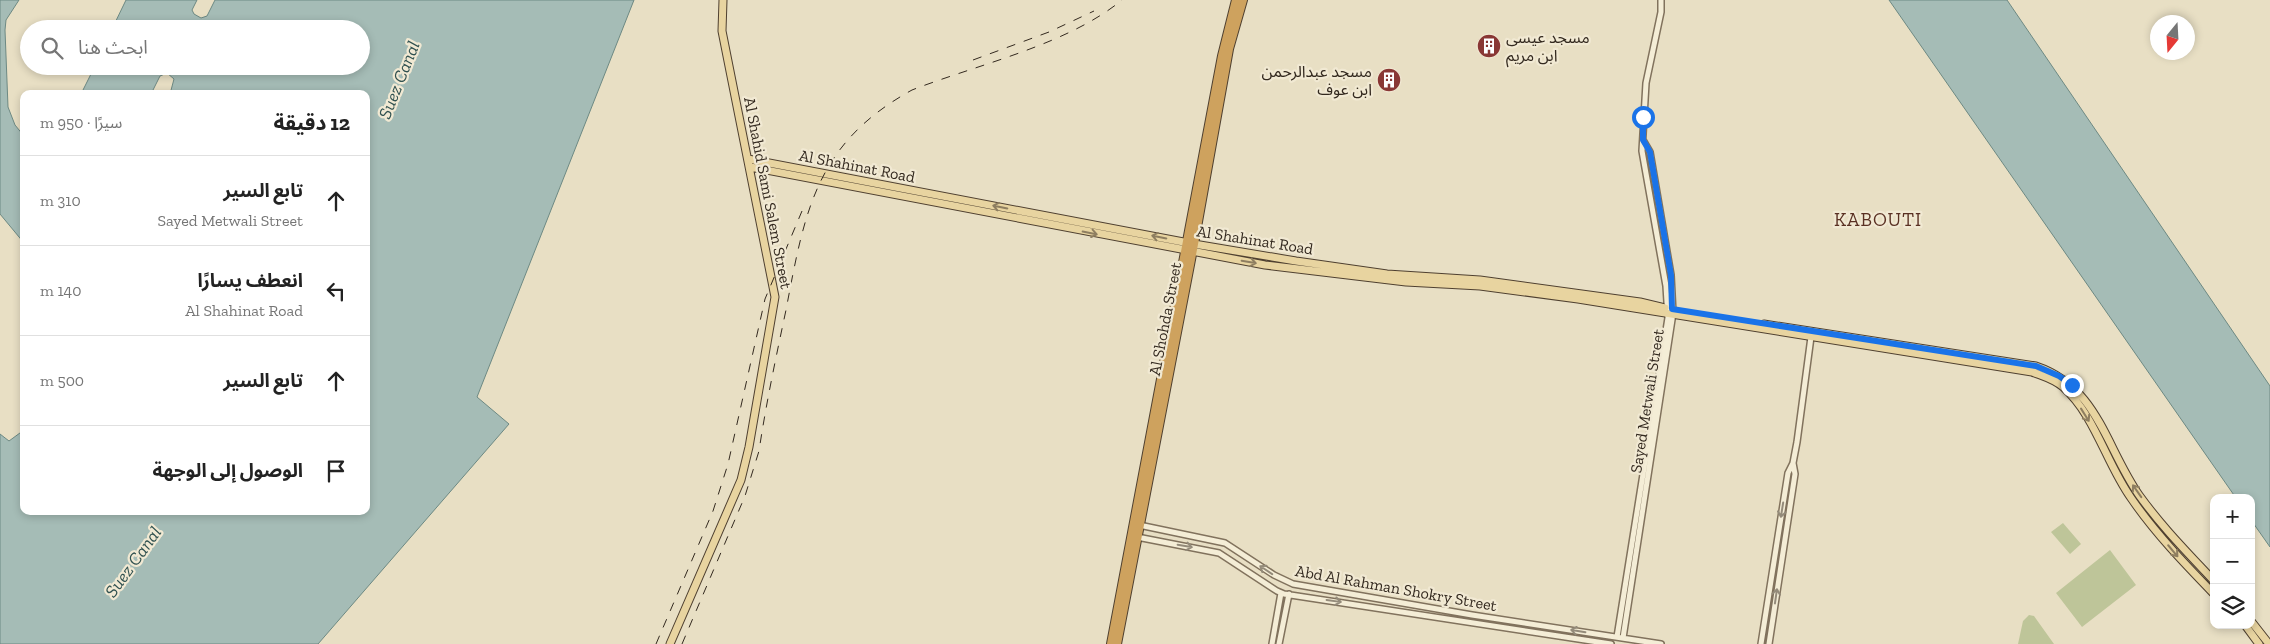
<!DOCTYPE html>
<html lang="ar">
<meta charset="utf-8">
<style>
:root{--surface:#fff;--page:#f2f2f2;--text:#222;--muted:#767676;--line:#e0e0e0}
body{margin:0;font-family:"Zilla Slab","Noto Sans Arabic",serif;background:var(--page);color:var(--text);direction:rtl}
.controls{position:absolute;right:15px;bottom:15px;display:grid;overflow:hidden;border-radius:10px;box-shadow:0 2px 8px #0003}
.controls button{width:45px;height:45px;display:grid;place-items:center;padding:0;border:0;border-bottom:1px solid var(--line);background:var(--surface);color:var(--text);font:25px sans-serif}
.compass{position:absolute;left:2150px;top:15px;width:45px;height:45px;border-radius:50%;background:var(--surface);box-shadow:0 2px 8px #0003;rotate:198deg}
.stop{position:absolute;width:15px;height:15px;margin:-11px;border:4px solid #1a73e8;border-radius:50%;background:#fff}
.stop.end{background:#1a73e8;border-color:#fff;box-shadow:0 1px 5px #0008}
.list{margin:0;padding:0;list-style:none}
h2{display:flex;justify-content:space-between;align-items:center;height:65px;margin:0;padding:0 20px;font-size:21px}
h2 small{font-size:16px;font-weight:400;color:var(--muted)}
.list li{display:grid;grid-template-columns:32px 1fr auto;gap:15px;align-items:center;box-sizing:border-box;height:90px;padding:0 20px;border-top:1px solid var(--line)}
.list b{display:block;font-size:19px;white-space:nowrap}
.list p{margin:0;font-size:16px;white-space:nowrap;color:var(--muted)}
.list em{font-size:16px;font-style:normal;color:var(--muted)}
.icon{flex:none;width:28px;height:28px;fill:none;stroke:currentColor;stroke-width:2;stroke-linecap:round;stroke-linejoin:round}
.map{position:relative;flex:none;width:2270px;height:644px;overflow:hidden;direction:ltr}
.search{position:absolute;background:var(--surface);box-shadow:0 2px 8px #0003;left:20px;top:20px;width:350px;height:55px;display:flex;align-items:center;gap:12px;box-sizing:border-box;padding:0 18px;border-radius:28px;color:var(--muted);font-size:19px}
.panel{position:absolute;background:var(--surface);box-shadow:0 2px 8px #0003;left:20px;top:90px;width:350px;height:425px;border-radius:10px;direction:rtl}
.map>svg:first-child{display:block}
.green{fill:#bec599}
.water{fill:#a5bcb6;stroke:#6d8983}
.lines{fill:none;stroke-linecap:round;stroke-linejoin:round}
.minor-casing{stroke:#81725d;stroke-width:8}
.major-casing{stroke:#4f4030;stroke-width:9}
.highway-casing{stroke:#4f4030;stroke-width:10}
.minor{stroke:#f4edd6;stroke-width:5}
.major{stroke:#e8d4a0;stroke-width:7}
.highway{stroke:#cea25e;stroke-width:8}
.rail{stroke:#33291f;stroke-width:1;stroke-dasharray:9 9;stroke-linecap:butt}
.oneway{stroke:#8e7e60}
.oneway2{stroke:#948b7a}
.route{stroke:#1a73e8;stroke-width:6}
.labels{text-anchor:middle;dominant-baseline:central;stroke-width:4.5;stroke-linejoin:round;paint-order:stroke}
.poi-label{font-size:16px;fill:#33291f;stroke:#f1e9d3;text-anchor:start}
.street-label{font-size:16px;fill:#33291f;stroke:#f1e9d3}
.water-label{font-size:18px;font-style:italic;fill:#305150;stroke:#f1e9d3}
.quarter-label{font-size:19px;letter-spacing:1px;fill:#5a3123;stroke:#f1e9d3}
</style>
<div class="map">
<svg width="2270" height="644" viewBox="0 0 2270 644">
<rect width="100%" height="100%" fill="#e8dfc4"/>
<!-- green -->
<path class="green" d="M 2063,523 L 2081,544 L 2070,554 L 2051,532 Z
M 2110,550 L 2136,585 L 2082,627 L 2056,593 Z
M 2029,615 L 2034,616 L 2054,644 L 2018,644 L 2023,621 Z"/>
<!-- water -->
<path class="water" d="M 0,0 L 19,0 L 6,20 L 5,30 L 8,107 L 15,125 L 24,136 L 24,243 L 0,214 Z
M 126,0 L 197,0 L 192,10 L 194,14 L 201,18 L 207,16 L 215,0 L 634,0 L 477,397 L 509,424 L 318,644 L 0,644 L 0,434 L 9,441 L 24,430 L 24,511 L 366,511 L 366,94 L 170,94 L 174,79 L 167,73 L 160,76 L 151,94 L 81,94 L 95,66 L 361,66 L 361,29 L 112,29 Z
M 1889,0 L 2007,0 L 2270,386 L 2270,547 L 2251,520 L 2251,498 L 2236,498 Z"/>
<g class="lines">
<!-- minor casing -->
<g class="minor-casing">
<path id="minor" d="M 1139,525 L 1225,543 L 1274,575 L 1293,584 L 1472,615 L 1661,644
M 1137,537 L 1219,553 L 1277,591 L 1284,594 L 1611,644
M 1617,637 L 1668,318 L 1666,286 L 1642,151 L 1646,83 L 1661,12 L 1661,0
M 1623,638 L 1673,313 L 1671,275 L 1650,152 L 1643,140
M 1272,644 L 1281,593
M 1279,644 L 1289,594
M 1761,644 L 1788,473 L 1793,463 L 1797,442 L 1811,337
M 1769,644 L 1795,474 L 1793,463"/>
</g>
<!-- major casing -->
<g class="major-casing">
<path id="major" d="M 748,159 L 1194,244 L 1296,261 L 1387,274 L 1480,280 L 1640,302 L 1665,308
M 750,167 L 1265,265 L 1406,282 L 1480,286 L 1578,299 L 2032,372 C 2042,376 2054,379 2063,387 C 2095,415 2106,463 2131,498 C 2155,533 2184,563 2214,594
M 1764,324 L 2036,366 C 2098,387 2105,446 2139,495 C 2162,527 2188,553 2214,581
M 2251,621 L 2269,644
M 2245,625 L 2259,644
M 670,644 L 741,480 L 749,447 L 775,297 L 722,31 L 723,0"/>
</g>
<!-- highway casing -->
<g class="highway-casing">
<path id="highway" d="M 1111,644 L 1222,56 L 1236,0
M 1117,644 L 1194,244 L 1229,49 L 1243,0"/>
</g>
<!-- minor -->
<use href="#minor" class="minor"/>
<!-- major -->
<use href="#major" class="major"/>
<!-- highway -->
<use href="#highway" class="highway"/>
<!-- rail -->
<path class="rail" d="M 973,60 L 1049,32 L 1094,11
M 656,644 L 713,511 L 728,464 L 765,299 L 802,211
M 682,644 L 745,496 L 759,451 C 766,404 776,357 786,310 C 805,210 816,143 912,90 C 979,64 1067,45 1122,0"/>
</g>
<!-- one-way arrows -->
<defs><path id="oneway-shaft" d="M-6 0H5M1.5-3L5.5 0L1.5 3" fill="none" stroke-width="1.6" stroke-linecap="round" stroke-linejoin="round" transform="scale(1.25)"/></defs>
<g class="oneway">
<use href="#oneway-shaft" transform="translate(1000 207) rotate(-169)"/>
<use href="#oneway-shaft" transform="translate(1090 233) rotate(11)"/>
<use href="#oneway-shaft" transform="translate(1159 237) rotate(-169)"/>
<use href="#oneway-shaft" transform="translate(1249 262) rotate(10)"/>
<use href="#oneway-shaft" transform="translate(2085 415) rotate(58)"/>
<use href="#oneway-shaft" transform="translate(2137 491) rotate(-125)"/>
<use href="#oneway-shaft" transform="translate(2173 551) rotate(50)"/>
</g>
<g class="oneway2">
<use href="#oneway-shaft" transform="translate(1782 510) rotate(99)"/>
<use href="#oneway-shaft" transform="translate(1185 546) rotate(10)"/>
<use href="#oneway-shaft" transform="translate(1266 570) rotate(-146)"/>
<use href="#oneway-shaft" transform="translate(1776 596) rotate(-82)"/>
<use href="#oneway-shaft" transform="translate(1334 601) rotate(8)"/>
<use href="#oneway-shaft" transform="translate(1578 631) rotate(-171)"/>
</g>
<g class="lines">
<!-- route -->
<path class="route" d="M 1643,117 L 1643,140 L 1650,152 L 1671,275 L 1672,309 L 2036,366 L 2059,376 L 2072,385"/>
</g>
<!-- icons -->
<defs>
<g id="building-disc" transform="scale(1.25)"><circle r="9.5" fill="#893734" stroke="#f1e9d3"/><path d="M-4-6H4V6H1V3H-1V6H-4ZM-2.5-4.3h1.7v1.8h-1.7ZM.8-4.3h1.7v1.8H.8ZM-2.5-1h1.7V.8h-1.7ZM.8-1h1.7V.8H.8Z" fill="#fff"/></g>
</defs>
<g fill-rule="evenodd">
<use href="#building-disc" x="1489" y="46"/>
<use href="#building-disc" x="1389" y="80"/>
</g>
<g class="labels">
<!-- poi labels -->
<g class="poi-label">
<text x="1506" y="37">مسجد عيسى<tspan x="1506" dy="18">ابن مريم</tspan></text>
<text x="1372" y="71" text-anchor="end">مسجد عبدالرحمن<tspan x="1372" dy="18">ابن عوف</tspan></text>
</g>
<!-- street labels -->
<g class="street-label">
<text transform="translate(857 166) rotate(11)">Al Shahinat Road</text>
<text transform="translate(768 193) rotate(79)">Al Shahid Sami Salem Street</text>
<text transform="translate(1255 240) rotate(9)">Al Shahinat Road</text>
<text transform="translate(1165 319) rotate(-79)">Al Shohda Street</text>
<text transform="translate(1647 401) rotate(-81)">Sayed Metwali Street</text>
<text transform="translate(1396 588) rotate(10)">Abd Al Rahman Shokry Street</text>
</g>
<!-- water labels -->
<g class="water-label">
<text transform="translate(399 80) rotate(-68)">Suez Canal</text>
<text transform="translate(133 562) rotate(-54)">Suez Canal</text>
</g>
<!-- quarter labels -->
<g class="quarter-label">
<text x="1878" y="219">KABOUTI</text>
</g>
</g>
</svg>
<div class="controls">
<button>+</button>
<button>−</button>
<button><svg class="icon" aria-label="layers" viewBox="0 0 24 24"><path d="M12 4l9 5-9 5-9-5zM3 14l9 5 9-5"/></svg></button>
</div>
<svg class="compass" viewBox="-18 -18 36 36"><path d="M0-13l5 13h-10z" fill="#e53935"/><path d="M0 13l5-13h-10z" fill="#767676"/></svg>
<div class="stop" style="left:1643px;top:117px"></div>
<div class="stop end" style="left:2072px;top:385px"></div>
<div class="search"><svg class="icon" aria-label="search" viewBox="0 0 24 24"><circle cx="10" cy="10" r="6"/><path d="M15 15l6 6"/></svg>ابحث هنا</div>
<section class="panel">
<h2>12 دقيقة<small>سيرًا · 950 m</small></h2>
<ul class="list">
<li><svg class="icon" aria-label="ahead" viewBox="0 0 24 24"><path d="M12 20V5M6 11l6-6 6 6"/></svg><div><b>تابع السير</b><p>Sayed Metwali Street</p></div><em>310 m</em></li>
<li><svg class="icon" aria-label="left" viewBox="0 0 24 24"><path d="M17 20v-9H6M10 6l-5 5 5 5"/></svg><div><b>انعطف يسارًا</b><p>Al Shahinat Road</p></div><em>140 m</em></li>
<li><svg class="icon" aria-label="ahead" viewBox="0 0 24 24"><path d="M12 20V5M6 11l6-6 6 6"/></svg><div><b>تابع السير</b></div><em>500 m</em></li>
<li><svg class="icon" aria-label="arrive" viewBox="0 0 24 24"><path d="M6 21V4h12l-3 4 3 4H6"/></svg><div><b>الوصول إلى الوجهة</b></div></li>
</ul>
</section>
</div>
